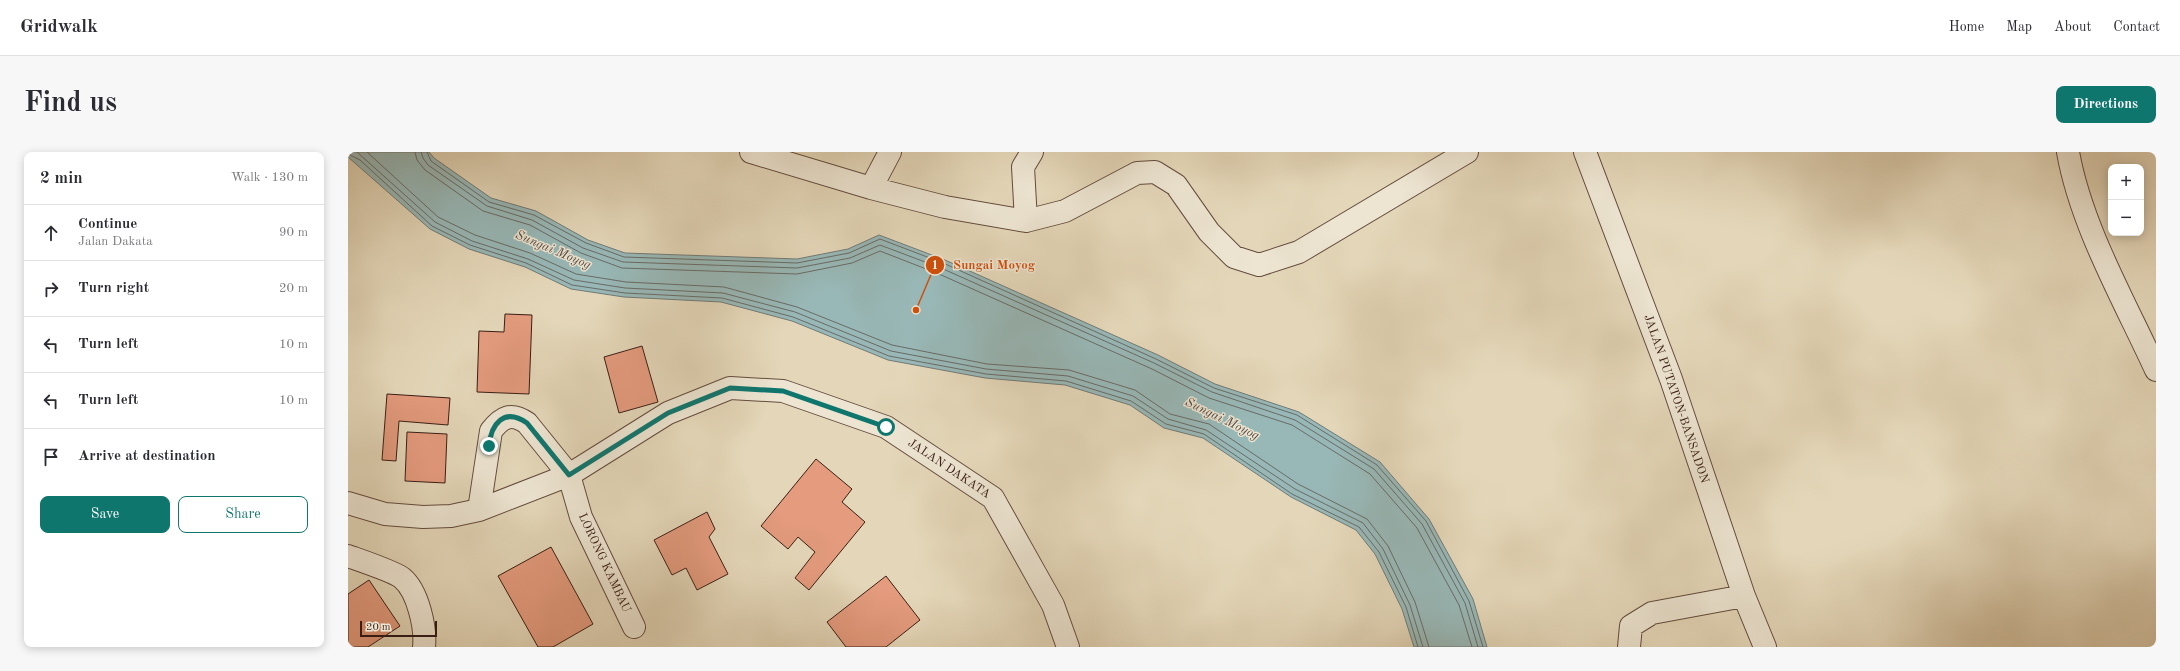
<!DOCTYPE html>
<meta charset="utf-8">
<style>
:root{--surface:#fff;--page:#f7f7f7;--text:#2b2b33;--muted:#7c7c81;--line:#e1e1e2;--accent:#0f766e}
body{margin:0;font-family:"Old Standard TT",serif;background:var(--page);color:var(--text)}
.controls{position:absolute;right:12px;top:12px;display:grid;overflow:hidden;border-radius:8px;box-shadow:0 2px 10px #0003}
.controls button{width:36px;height:36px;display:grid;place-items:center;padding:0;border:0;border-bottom:1px solid var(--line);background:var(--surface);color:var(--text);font:20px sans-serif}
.scale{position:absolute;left:12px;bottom:10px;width:77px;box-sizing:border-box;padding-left:4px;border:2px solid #3a1e14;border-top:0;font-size:11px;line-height:14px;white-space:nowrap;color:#3a1e14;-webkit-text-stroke:3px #ede5d2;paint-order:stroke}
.stop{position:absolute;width:12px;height:12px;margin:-9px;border:3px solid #0f766e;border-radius:50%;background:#fff}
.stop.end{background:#0f766e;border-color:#fff;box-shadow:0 1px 4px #0008}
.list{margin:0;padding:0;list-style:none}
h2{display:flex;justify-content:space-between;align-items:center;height:52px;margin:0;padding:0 16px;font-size:17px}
h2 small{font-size:13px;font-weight:400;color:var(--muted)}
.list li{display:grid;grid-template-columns:26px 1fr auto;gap:12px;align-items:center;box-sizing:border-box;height:56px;padding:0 16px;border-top:1px solid var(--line)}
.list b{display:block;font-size:15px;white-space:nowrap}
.list p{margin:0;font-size:13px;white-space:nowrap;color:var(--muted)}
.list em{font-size:13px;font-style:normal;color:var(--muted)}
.actions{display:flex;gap:8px;padding:12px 16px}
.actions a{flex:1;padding:9px 0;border:1px solid var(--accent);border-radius:8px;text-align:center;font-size:14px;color:var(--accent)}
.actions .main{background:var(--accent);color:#fff}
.icon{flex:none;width:22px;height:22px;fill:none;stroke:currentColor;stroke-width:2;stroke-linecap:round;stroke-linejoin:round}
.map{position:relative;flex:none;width:1808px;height:495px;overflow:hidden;border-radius:8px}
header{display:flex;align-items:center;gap:24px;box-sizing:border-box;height:56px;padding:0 20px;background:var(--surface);border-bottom:1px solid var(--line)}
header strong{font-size:19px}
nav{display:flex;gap:22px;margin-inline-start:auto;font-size:14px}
.intro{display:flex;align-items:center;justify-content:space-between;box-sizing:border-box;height:96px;padding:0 24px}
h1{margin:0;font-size:28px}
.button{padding:10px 18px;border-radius:8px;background:var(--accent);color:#fff;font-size:14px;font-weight:700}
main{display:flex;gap:24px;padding:0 24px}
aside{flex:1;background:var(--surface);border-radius:8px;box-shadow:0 2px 10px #0003}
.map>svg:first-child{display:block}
.water{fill:#98b8b7;stroke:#727a76}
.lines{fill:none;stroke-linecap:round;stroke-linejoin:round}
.shore{stroke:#696b66;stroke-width:1}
.building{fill:#e49b7e;stroke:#3a1e14}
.minor-casing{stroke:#644c3d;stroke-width:24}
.minor{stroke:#ede5d2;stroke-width:22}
.route{stroke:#0f766e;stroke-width:5}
.labels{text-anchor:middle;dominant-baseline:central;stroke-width:3;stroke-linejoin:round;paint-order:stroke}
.street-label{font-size:12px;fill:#3a1e14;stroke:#ede5d2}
.water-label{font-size:13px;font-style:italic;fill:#564c45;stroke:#ede5d2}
.leader{fill:none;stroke:#ce500d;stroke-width:1.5}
.callout-dot{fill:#ce500d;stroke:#ede5d2;stroke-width:1.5}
.mark-label{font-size:12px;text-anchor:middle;font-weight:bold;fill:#fff}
.callout-label{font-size:13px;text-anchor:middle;font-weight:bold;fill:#ce500d;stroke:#ede5d2;stroke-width:3;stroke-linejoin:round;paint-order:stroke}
</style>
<header>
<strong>Gridwalk</strong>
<nav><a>Home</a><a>Map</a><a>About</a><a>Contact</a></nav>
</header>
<div class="intro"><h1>Find us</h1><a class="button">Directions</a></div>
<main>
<aside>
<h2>2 min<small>Walk · 130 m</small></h2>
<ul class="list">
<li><svg class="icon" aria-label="ahead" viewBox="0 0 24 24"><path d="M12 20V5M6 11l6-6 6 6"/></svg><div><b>Continue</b><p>Jalan Dakata</p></div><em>90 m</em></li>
<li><svg class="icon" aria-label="right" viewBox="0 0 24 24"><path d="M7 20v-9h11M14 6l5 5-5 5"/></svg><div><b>Turn right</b></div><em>20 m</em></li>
<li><svg class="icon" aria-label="left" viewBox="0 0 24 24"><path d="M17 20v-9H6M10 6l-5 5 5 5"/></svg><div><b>Turn left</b></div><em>10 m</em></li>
<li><svg class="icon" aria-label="left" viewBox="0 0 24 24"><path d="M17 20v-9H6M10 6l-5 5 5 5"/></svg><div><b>Turn left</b></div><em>10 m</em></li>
<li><svg class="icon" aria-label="arrive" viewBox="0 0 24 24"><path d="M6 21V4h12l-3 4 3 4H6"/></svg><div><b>Arrive at destination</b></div></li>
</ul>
<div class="actions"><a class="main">Save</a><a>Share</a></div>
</aside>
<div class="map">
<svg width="1808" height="495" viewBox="0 0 1808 495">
<rect width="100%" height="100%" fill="#e4d7b9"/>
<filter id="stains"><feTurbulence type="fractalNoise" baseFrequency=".005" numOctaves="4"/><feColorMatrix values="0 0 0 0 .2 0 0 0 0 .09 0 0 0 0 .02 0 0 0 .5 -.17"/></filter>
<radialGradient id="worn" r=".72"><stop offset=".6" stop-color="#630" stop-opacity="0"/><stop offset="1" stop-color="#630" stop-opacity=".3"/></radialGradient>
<!-- water -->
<path class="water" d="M 0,0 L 81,0 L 86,6 L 143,46 L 188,59 L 240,88 L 277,101 L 449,107 L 500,97 L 531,83 L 597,108 L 810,203 L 867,232 L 951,260 L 1032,310 L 1081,367 L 1125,447 L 1139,495 L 1066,495 L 1054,457 L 1027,402 L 1008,378 L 943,345 L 855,286 L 816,276 L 782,253 L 717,233 L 637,226 L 540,208 L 444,169 L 373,150 L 276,145 L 223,137 L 177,115 L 121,97 L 82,77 L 0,5 Z"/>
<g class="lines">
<!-- shore -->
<path class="shore" d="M 9,0 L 87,70 L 124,89 L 180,107 L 226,128 L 277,136 L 375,141 L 447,160 L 543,199 L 638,217 L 720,224 L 785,244 L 820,267 L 858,278 L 947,337 L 1015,371 L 1035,397 L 1062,453 L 1075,495
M 19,0 L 90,65 L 127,83 L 182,101 L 228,122 L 278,130 L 376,135 L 449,155 L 544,193 L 639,212 L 721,218 L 787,238 L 822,262 L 861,272 L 950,332 L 1019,367 L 1040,394 L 1067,450 L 1081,495
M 67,0 L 69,8 L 77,18 L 135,59 L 182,73 L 233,101 L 274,116 L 449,122 L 504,111 L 532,99 L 591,122 L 804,217 L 861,246 L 944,273 L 1022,322 L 1069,376 L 1111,453 L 1124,495
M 73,0 L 75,6 L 80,13 L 139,54 L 184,68 L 235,96 L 275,110 L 449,116 L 502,106 L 532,93 L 593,116 L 806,211 L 864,240 L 947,268 L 1026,317 L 1074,372 L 1117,451 L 1130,495
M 79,0 L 83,9 L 141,50 L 186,63 L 238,91 L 276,105 L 449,111 L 501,101 L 532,87 L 595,111 L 808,207 L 866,236 L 949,263 L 1029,313 L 1078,369 L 1121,449 L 1135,495
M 0,2 L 12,8 L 84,74 L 122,93 L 178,111 L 224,133 L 277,141 L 374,146 L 445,165 L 541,204 L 638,222 L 718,229 L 783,249 L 818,272 L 856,282 L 944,342 L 1011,375 L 1031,400 L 1058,455 L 1070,495"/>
</g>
<!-- building -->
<path class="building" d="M 157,162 L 184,163 L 181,242 L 129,240 L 131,179 L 156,180 Z
M 294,194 L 310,250 L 271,261 L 256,205 Z
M 39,242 L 102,246 L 100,273 L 51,269 L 48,309 L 34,308 Z
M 59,280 L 99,282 L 97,331 L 57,329 Z
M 468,307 L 504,337 L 494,350 L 517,370 L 461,438 L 447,426 L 467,400 L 450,385 L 440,397 L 413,374 Z
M 359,360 L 367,377 L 361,385 L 380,422 L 349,438 L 338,416 L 324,423 L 306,388 Z
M 203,395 L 245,472 L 205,495 L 190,495 L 150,424 Z
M 538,424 L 572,468 L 538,495 L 498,495 L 479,470 Z
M 21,428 L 52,474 L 20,495 L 0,495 L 0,442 Z"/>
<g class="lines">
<!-- minor casing -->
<g class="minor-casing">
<path id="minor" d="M 403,0 L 523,36 L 597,55 L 678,69 L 717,59 L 789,21 L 807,20 L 828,33 L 861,80 L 886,105 L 911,113 L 951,100 L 1119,0
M 1237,0 L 1323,227 L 1396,444 L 1417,495
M 1720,0 C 1733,74 1777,150 1808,218
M 523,36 L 542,0
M 678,69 L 675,15 L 684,0
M 0,351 L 37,362 L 75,365 L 103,364 L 131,358 L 221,323 L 320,261 L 382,236 L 435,239 L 538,275 L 645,346 L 705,453 L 720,495
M 131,358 L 143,279 C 154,265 163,260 179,271 L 221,323 L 233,365 L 286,475
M 0,404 C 11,408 47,420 54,426 C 70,439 78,476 76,495
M 1281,495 L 1283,474 L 1304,461 L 1396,444"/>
</g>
<!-- minor -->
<use href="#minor" class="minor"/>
</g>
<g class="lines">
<!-- route -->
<path class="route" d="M 141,294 C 143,272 156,255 179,271 L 221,323 L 320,261 L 382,236 L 435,239 L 538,275"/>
</g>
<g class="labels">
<!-- street labels -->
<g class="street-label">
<text transform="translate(1328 247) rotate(71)">JALAN PUTATON-BANSADON</text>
<text transform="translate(601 317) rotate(34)">JALAN DAKATA</text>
<text transform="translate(256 411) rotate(65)">LORONG KAMBAU</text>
</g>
<!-- water labels -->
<g class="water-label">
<text transform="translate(205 98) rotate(23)">Sungai Moyog</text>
<text transform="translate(874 267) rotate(26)">Sungai Moyog</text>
</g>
</g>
<!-- callouts -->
<path class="leader" d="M568 158L587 113"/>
<g class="callout-dot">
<circle cx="568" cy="158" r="4"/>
<circle cx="587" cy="113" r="10"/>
</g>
<g class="mark-label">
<text x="587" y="117">1</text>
</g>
<g class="callout-label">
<text x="646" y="117">Sungai Moyog</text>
</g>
<rect width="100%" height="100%" filter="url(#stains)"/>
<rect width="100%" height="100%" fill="url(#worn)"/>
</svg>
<div class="controls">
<button>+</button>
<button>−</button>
</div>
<div class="scale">20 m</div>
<div class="stop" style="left:538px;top:275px"></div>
<div class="stop end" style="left:141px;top:294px"></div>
</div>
</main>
